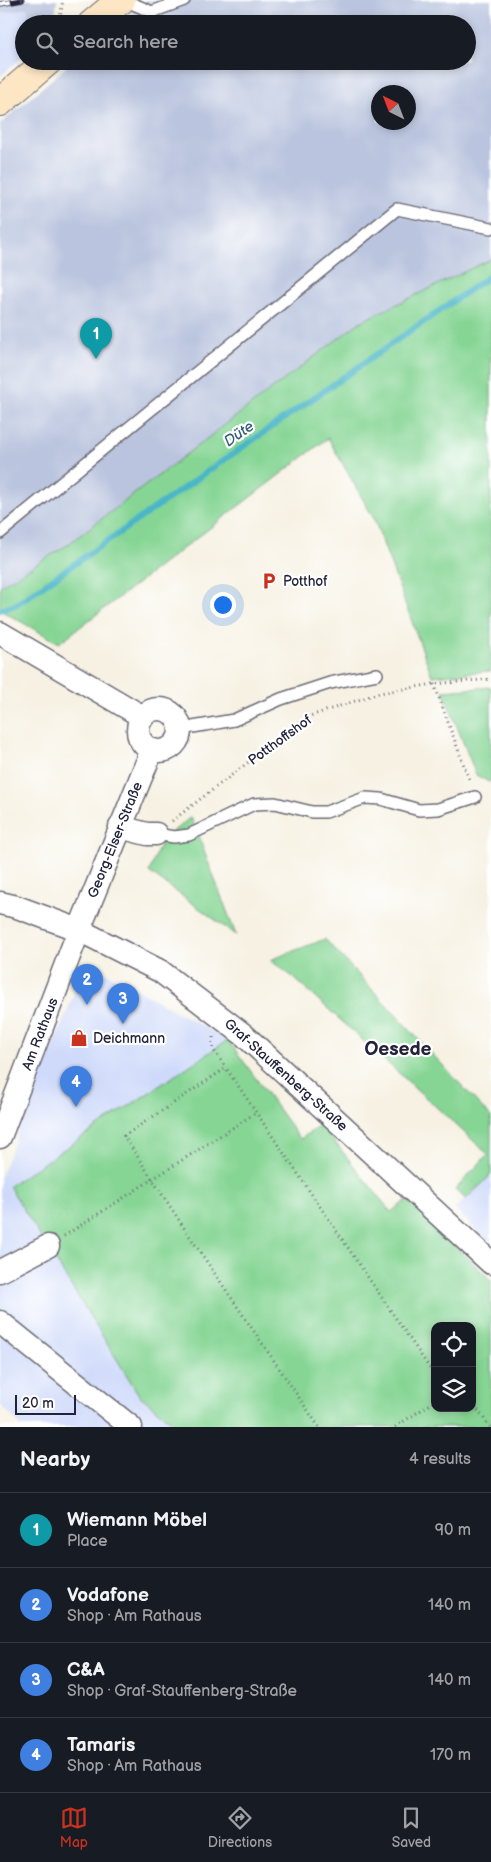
<!DOCTYPE html>
<meta charset="utf-8">
<style>
:root{--surface:#171b24;--page:#242831;--text:#f1f3f6;--muted:#9ea1a6;--line:#363941;--accent:#c8321e}
body{margin:0;font-family:"Balsamiq Sans",sans-serif;background:var(--page);color:var(--text)}
.controls{position:absolute;right:15px;bottom:15px;display:grid;overflow:hidden;border-radius:10px;box-shadow:0 2px 8px #0003}
.controls button{width:45px;height:45px;display:grid;place-items:center;padding:0;border:0;border-bottom:1px solid var(--line);background:var(--surface);color:var(--text);font:25px sans-serif}
.compass{position:absolute;left:371px;top:85px;width:45px;height:45px;border-radius:50%;background:var(--surface);box-shadow:0 2px 8px #0003;rotate:318deg}
.scale{position:absolute;left:15px;bottom:12px;width:61px;box-sizing:border-box;padding-left:5px;border:2px solid #22223b;border-top:0;font-size:14px;line-height:18px;white-space:nowrap;color:#22223b;-webkit-text-stroke:4px #fff;paint-order:stroke}
.you{position:absolute;left:222px;top:604px;width:18px;height:18px;margin:-12px;border:4px solid #fff;border-radius:50%;background:#1a73e8;box-shadow:0 0 0 8px #1a73e833}
.badge{display:grid;place-items:center;width:32px;height:32px;border-radius:50%;background:var(--accent);color:#fff;font-size:16px;font-weight:700}
.pin{position:absolute;translate:-50% -41px;filter:drop-shadow(0 1px 2px #0008)}
.pin::after{content:'';position:absolute;top:26px;width:18px;height:15px;background:inherit;clip-path:polygon(0 0,100% 0,50% 100%)}
.list{margin:0;padding:0;list-style:none}
h2{display:flex;justify-content:space-between;align-items:center;height:65px;margin:0;padding:0 20px;font-size:21px}
h2 small{font-size:16px;font-weight:400;color:var(--muted)}
.list li{display:grid;grid-template-columns:32px 1fr auto;gap:15px;align-items:center;box-sizing:border-box;height:75px;padding:0 20px;border-top:1px solid var(--line)}
.list b{display:block;font-size:19px;white-space:nowrap}
.list p{margin:0;font-size:16px;white-space:nowrap;color:var(--muted)}
.list em{font-size:16px;font-style:normal;color:var(--muted)}
.icon{flex:none;width:28px;height:28px;fill:none;stroke:currentColor;stroke-width:2;stroke-linecap:round;stroke-linejoin:round}
.map{position:relative;flex:none;width:491px;height:1427px;overflow:hidden}
.search{position:absolute;background:var(--surface);box-shadow:0 2px 8px #0003;left:15px;right:15px;top:15px;height:55px;display:flex;align-items:center;gap:12px;box-sizing:border-box;padding:0 18px;border-radius:28px;color:var(--muted);font-size:19px}
.sheet{height:365px;background:var(--surface)}
nav{display:flex;justify-content:space-around;align-items:center;box-sizing:border-box;height:70px;border-top:1px solid var(--line);background:var(--surface);font-size:14px;color:var(--muted)}
nav a{display:grid;justify-items:center;gap:2px}
nav .on{color:var(--accent)}
.map>svg:first-child{display:block}
.built{fill:#cfdafa}
.industrial{fill:#bac4de;fill-rule:evenodd}
.green{fill:#86d594;stroke:#547c68;fill-rule:evenodd}
.lines{fill:none;stroke-linecap:round;stroke-linejoin:round}
.stream{stroke:#4ab5c7;stroke-width:6}
.lane-casing{stroke:#6c6a75;stroke-width:14}
.street-casing{stroke:#6c6a75;stroke-width:25}
.secondary-casing{stroke:#6c6a75;stroke-width:30}
.path{stroke:#6c6a75;stroke-width:3;stroke-dasharray:1 4;stroke-linecap:butt}
.lane{stroke:#fff;stroke-width:11}
.street{stroke:#fff;stroke-width:22}
.secondary{stroke:#fce6c4;stroke-width:28}
.rail-casing{stroke:#22223b;stroke-width:5.5}
.rail{stroke:#fff;stroke-width:4;stroke-dasharray:11;stroke-linecap:butt}
.labels{text-anchor:middle;dominant-baseline:central;stroke-width:4.5;stroke-linejoin:round;paint-order:stroke}
.poi-label{font-size:14px;fill:#22223b;stroke:#fff;text-anchor:start}
.street-label{font-size:14px;fill:#22223b;stroke:#fff}
.water-label{font-size:15px;font-style:italic;fill:#325d73;stroke:#fff}
.district-label{font-size:19px;font-weight:bold;fill:#22223b;stroke:#fff}
</style>
<div class="map">
<svg width="491" height="1427" viewBox="0 0 491 1427">
<rect width="100%" height="100%" fill="#fff"/>
<filter id="ink" filterUnits="userSpaceOnUse"><feTurbulence type="fractalNoise" baseFrequency=".02" numOctaves="2"/><feDisplacementMap in="SourceGraphic" scale="10" xChannelSelector="R" yChannelSelector="G"/><feConvolveMatrix kernelMatrix="1 2 1 2 8 2 1 2 1" color-interpolation-filters="sRGB"/></filter>
<filter id="wash" filterUnits="userSpaceOnUse"><feTurbulence type="fractalNoise" baseFrequency=".0096" numOctaves="4" result="noise"/><feDisplacementMap in="SourceGraphic" scale="20" xChannelSelector="R" yChannelSelector="G"/><feGaussianBlur stdDeviation="1.12" result="paint"/><feColorMatrix in="noise" values="0 0 0 0 0 0 0 0 0 0 0 0 0 0 0 0 0 1.4 0 .05"/><feComposite in="paint" operator="in"/></filter>
<g filter="url(#wash)">
<rect width="100%" height="100%" fill="#f6f1e2"/>
<!-- built -->
<path class="built" d="M 27,8 L 29,21 L 55,15 L 53,24 L 24,24 L 24,56 L 0,76 L 0,14 Z
M 87,962 L 228,1040 L 9,1186 L 139,1395 L 178,1427 L 22,1427 L 0,1404 L 0,1178 Z
M 491,1175 L 491,1245 L 455,1209 Z"/>
<!-- industrial -->
<path class="industrial" d="M 0,0 L 57,0 L 55,15 L 29,21 L 27,8 L 0,14 Z
M 147,0 L 491,0 L 491,259 L 360,322 L 66,546 L 0,586 L 0,124 L 73,61 L 467,61 L 467,24 L 116,24 ZM 378,92 L 408,92 L 408,122 L 378,122 Z"/>
<!-- green -->
<path class="green" d="M 491,259 L 491,671 L 432,676 L 374,519 L 328,438 L 59,643 L 0,610 L 0,586 L 66,546 L 360,322 Z
M 491,687 L 491,781 L 489,782 L 476,775 L 443,691 Z
M 191,817 L 236,935 L 149,872 L 162,840 Z
M 325,939 L 491,1117 L 491,1175 L 466,1199 L 455,1190 L 488,1154 L 293,977 L 270,960 Z
M 228,1040 L 300,1139 L 321,1125 L 391,1212 L 407,1200 L 491,1280 L 491,1427 L 178,1427 L 139,1395 L 9,1186 ZM 435,1326 L 472,1326 L 472,1408 L 435,1408 Z"/>
<g class="lines">
<!-- stream -->
<path class="stream" d="M 0,610 L 15,605 L 491,275"/>
</g>
</g>
<g filter="url(#ink)">
<g class="lines">
<!-- lane casing -->
<g class="lane-casing">
<path id="lane" d="M 124,0 L 152,12 L 184,0
M 0,533 L 397,209 L 491,228
M 181,729 L 234,720 L 281,699 L 330,683 L 377,674
M 156,834 L 174,837 L 189,835 L 254,804 L 275,803 L 312,812 L 326,812 L 365,798 L 381,799 L 419,810 L 438,809 L 475,797"/>
</g>
<!-- street casing -->
<g class="street-casing">
<path id="street" d="M 0,633 L 143,717
M138 730a21 21 0 1 1 42 0a21 21 0 1 1-42 0Z
M 120,827 L 147,834 L 156,834
M 0,903 L 17,907 L 79,930 L 160,971 L 244,1035 L 491,1263
M 0,1137 L 79,930 L 152,750
M 0,1271 L 48,1246
M 0,1322 L 131,1427"/>
</g>
<!-- secondary casing -->
<g class="secondary-casing">
<path id="secondary" d="M 92,24 L 121,0
M 0,102 L 48,61"/>
</g>
<!-- path -->
<path class="path" d="M 59,24 L 63,0
M 434,684 L 470,782
M 172,821 L 307,717 L 379,693 L 434,684 L 491,679
M 213,1037 L 213,1049 L 226,1068
M 64,1236 L 257,1112
M 472,1402 L 490,1427
M 319,1427 L 192,1240 L 124,1136 L 226,1068 L 435,1376
M 395,1427 L 435,1401"/>
<!-- lane -->
<use href="#lane" class="lane"/>
<!-- street -->
<use href="#street" class="street"/>
<!-- secondary -->
<use href="#secondary" class="secondary"/>
<!-- rail casing -->
<g class="rail-casing">
<path id="rail" d="M 0,4 L 22,0"/>
</g>
<!-- rail -->
<use href="#rail" class="rail"/>
</g>
</g>
<!-- icons -->
<defs>
<g id="parking-bare" transform="scale(1.35)"><path d="M-3.5-5.5H1a3.5 3.5 0 0 1 0 7H-1V5.5H-3.5ZM-1-3.4V-.6H.8a1.4 1.4 0 0 0 0-2.8Z" fill="#c8321e" stroke="#fff" stroke-width="2.5" paint-order="stroke"/></g>
<g id="shop-bare" transform="scale(1.35)"><path d="M-5-2.5h2.3a2.7 3.5 0 0 1 5.4 0H5L5.5 6h-11ZM-1.5-2.5h3a1.5 2.3 0 0 0-3 0Z" fill="#c8321e" stroke="#fff" stroke-width="2.5" paint-order="stroke"/></g>
</defs>
<g fill-rule="evenodd">
<use href="#parking-bare" x="269" y="581"/>
<use href="#shop-bare" x="79" y="1038"/>
</g>
<g class="labels">
<!-- poi labels -->
<g class="poi-label">
<text x="283" y="581">Potthof</text>
<text x="93" y="1038">Deichmann</text>
</g>
<!-- street labels -->
<g class="street-label">
<text transform="translate(280 740) rotate(-36)">Potthoffshof</text>
<text transform="translate(115 840) rotate(-68)">Georg-Elser-Straße</text>
<text transform="translate(40 1034) rotate(-69)">Am Rathaus</text>
<text transform="translate(286 1075) rotate(42)">Graf-Stauffenberg-Straße</text>
</g>
<!-- water labels -->
<g class="water-label">
<text transform="translate(239 434) rotate(-35)">Düte</text>
</g>
<!-- district labels -->
<g class="district-label">
<text x="398" y="1049">Oesede</text>
</g>
</g>
</svg>
<div class="controls">
<button><svg class="icon" aria-label="locate" viewBox="0 0 24 24"><circle cx="12" cy="12" r="6"/><path d="M12 2v4M12 18v4M2 12h4M18 12h4"/></svg></button>
<button><svg class="icon" aria-label="layers" viewBox="0 0 24 24"><path d="M12 4l9 5-9 5-9-5zM3 14l9 5 9-5"/></svg></button>
</div>
<svg class="compass" viewBox="-18 -18 36 36"><path d="M0-13l5 13h-10z" fill="#e53935"/><path d="M0 13l5-13h-10z" fill="#9ea1a6"/></svg>
<div class="scale">20 m</div>
<div class="you"></div>
<div class="pin badge" style="left:96px;top:359px;background:#0f9aa8">1</div>
<div class="pin badge" style="left:87px;top:1005px;background:#3f7fe0">2</div>
<div class="pin badge" style="left:123px;top:1024px;background:#3f7fe0">3</div>
<div class="pin badge" style="left:76px;top:1107px;background:#3f7fe0">4</div>
<div class="search"><svg class="icon" aria-label="search" viewBox="0 0 24 24"><circle cx="10" cy="10" r="6"/><path d="M15 15l6 6"/></svg>Search here</div>
</div>
<section class="sheet">
<h2>Nearby<small>4 results</small></h2>
<ul class="list">
<li><span class="badge" style="background:#0f9aa8">1</span><div><b>Wiemann Möbel</b><p>Place</p></div><em>90 m</em></li>
<li><span class="badge" style="background:#3f7fe0">2</span><div><b>Vodafone</b><p>Shop · Am Rathaus</p></div><em>140 m</em></li>
<li><span class="badge" style="background:#3f7fe0">3</span><div><b>C&amp;A</b><p>Shop · Graf-Stauffenberg-Straße</p></div><em>140 m</em></li>
<li><span class="badge" style="background:#3f7fe0">4</span><div><b>Tamaris</b><p>Shop · Am Rathaus</p></div><em>170 m</em></li>
</ul>
</section>
<nav>
<a class="on"><svg class="icon" aria-label="map" viewBox="0 0 24 24"><path d="M3 6l6-2 6 2 6-2v14l-6 2-6-2-6 2zM9 4v14M15 6v14"/></svg>Map</a>
<a><svg class="icon" aria-label="directions" viewBox="0 0 24 24"><path d="M12 3l9 9-9 9-9-9zM9 14v-3h6M13 9l2 2-2 2"/></svg>Directions</a>
<a><svg class="icon" aria-label="saved" viewBox="0 0 24 24"><path d="M7 4h10v16l-5-4-5 4z"/></svg>Saved</a>
</nav>
